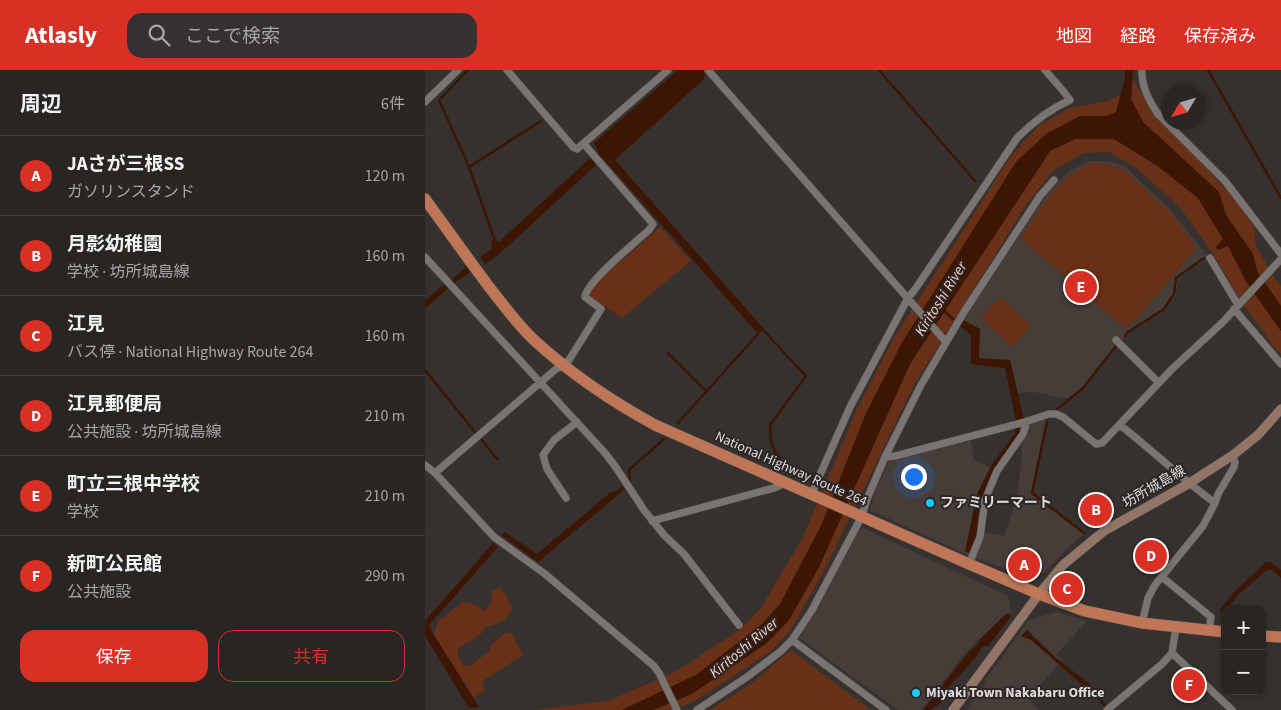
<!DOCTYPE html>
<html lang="ja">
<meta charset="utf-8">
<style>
:root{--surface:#282523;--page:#343130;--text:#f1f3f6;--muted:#a5a5a6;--line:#444241;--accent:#d93025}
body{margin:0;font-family:"Source Sans 3","Noto Sans JP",sans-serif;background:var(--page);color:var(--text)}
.controls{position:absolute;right:15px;bottom:15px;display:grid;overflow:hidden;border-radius:10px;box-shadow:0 2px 8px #0003}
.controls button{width:45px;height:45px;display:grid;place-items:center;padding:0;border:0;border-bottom:1px solid var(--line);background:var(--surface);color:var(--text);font:25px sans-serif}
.compass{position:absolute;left:736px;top:15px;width:45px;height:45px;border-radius:50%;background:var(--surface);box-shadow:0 2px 8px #0003;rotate:232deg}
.you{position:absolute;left:488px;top:406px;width:18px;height:18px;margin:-12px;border:4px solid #fff;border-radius:50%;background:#1a73e8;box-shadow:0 0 0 8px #1a73e833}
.badge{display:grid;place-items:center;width:32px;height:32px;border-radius:50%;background:var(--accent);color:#fff;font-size:16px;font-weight:700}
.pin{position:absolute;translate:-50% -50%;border:2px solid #fff;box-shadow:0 1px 5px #0006}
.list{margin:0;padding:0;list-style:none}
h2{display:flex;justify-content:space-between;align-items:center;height:65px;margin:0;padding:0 20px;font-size:21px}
h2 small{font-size:16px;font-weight:400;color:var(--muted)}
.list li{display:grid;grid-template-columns:32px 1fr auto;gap:15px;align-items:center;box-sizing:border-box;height:80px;padding:0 20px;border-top:1px solid var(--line)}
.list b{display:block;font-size:19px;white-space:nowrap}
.list p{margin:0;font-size:16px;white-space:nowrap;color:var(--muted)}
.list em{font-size:16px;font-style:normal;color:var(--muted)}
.actions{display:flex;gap:10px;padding:15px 20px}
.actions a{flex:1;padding:11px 0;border:1px solid var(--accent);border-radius:15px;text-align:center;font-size:18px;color:var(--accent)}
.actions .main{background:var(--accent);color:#fff}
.icon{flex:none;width:28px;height:28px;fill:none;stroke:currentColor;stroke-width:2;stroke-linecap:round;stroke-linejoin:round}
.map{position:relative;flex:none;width:856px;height:640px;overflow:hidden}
header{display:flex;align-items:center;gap:30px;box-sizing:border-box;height:70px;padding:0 25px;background:var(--accent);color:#fff}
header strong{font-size:24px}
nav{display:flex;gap:28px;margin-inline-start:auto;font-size:18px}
.search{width:350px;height:45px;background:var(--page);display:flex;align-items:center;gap:12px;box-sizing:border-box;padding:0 18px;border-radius:15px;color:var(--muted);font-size:19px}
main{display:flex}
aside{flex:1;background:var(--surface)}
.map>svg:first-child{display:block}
.built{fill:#463c38}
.green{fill:#683017}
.water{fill:#3c1503}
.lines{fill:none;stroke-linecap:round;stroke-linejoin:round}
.stream{stroke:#3c1503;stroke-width:2.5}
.minor-casing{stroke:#534f4e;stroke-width:8}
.secondary-casing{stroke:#534f4e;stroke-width:10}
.trunk-casing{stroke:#534f4e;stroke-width:12}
.minor{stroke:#797471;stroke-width:7}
.secondary{stroke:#937567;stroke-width:9}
.trunk{stroke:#be7656;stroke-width:11}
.poi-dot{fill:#12cafb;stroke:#2c2726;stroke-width:2}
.labels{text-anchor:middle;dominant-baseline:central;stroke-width:4;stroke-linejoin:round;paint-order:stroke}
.street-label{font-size:14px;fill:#dedbda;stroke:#2c2726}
.poi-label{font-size:14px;font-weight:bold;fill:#dedbda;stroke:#2c2726;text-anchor:start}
.water-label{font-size:15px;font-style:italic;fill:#ffd1bf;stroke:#2c2726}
</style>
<header>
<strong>Atlasly</strong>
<div class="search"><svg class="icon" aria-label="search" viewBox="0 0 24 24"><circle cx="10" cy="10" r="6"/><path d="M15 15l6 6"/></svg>ここで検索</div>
<nav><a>地図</a><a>経路</a><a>保存済み</a></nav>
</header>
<main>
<aside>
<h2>周辺<small>6件</small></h2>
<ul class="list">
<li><span class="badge">A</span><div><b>JAさが三根SS</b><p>ガソリンスタンド</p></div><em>120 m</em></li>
<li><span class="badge">B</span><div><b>月影幼稚園</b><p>学校 · 坊所城島線</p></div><em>160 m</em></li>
<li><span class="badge">C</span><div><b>江見</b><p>バス停 · National Highway Route 264</p></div><em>160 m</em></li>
<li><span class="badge">D</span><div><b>江見郵便局</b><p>公共施設 · 坊所城島線</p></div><em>210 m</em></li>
<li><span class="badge">E</span><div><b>町立三根中学校</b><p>学校</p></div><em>210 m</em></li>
<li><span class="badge">F</span><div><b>新町公民館</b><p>公共施設</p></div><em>290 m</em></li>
</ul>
<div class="actions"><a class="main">保存</a><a>共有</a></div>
</aside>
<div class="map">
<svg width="856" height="640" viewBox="0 0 856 640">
<rect width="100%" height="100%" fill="#36312f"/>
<!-- built -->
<path class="built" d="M 665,91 L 683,91 L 699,96 L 744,138 L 783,187 L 753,209 L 751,225 L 739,240 L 702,264 L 658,320 L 643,329 L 609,322 L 593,323 L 585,291 L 554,288 L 555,259 L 538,250 L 624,121 L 643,102 Z
M 621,350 L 606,423 L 659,464 L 640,480 L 619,503 L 600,506 L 545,486 L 445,440 L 449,424 L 464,390 L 546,371 L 549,390 L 570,400 L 557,428 L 553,461 L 579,466 L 591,431 L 597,389 L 596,369 L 600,354 Z
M 436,457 L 583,526 L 586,542 L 581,544 L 540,583 L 497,640 L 473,640 L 374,568 L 395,534 Z
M 631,542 L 662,551 L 631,585 L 637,590 L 604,629 L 614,640 L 541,640 L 560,614 L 560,610 L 604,550 Z"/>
<!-- green -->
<path class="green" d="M 708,9 L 728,44 L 764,79 L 811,131 L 829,157 L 831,176 L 851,210 L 856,216 L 856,236 L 832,201 L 828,184 L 801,145 L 794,122 L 718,52 L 706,29 Z
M 696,24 L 691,42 L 683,46 L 655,46 L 621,64 L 591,92 L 478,271 L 442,341 L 396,456 L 355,534 L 338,554 L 271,605 L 197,640 L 109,640 L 183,631 L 250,602 L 316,559 L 336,538 L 378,467 L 432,339 L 468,269 L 586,86 L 614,55 L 645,38 L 684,31 Z
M 650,69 L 689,69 L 734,97 L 773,128 L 798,169 L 791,177 L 793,180 L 803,176 L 822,213 L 856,261 L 856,284 L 850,278 L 814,228 L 788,184 L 754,136 L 710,97 L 684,82 L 658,83 L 628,101 L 601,135 L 489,315 L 399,501 L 365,561 L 345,582 L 275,628 L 250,640 L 228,640 L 267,624 L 364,550 L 394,497 L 485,294 L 625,81 Z
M 667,93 L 681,94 L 698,99 L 742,139 L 772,178 L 711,249 L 700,258 L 604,176 L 596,167 L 627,123 L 645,105 Z
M 235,157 L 266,191 L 197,248 L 163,225 L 175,210 Z
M 575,227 L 606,256 L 587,277 L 556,248 Z
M 74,517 L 81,525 L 88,539 C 79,551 75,554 60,557 L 57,563 L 33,579 L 33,587 L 39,595 L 45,596 L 64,581 L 67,574 L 81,562 L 87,564 L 98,585 L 56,612 L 60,620 L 49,628 L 9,565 L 13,551 L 38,532 L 49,534 L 59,541 L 67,533 L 67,521 Z
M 366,580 L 446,640 L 285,640 L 327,613 Z"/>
<!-- water -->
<path class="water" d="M 253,0 L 285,0 L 280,4 L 279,9 L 190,90 L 339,259 L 333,264 L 177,87 L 169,93 L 171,95 L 72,186 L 60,194 L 55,187 L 67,179 L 66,171 L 70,169 L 74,172 L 165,88 L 166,90 L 174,83 L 169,73 Z
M 700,0 L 708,0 L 706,29 L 718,52 L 794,122 L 801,145 L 828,184 L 832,201 L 856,236 L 856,261 L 822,213 L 803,176 L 793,180 L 791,177 L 798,169 L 773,128 L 734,97 L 689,69 L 650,69 L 625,81 L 485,294 L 394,497 L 364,550 L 342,573 L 267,624 L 228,640 L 197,640 L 271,605 L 337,554 L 355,534 L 396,456 L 442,341 L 478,271 L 591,92 L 621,64 L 655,46 L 682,46 L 691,42 L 700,8 Z
M 42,197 L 45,202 L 28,214 L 0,239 L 0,230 Z
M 538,250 L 555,259 L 554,288 L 585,290 L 600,354 L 598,361 L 570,400 L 557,428 L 553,462 L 544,483 L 540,481 L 552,424 L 566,396 L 590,363 L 591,352 L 580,298 L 546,294 L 546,266 L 541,260 L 534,257 Z
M 197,416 L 200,419 L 113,492 L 76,465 L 80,462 L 112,484 L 186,422 L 190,422 Z
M 68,473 L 73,477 L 5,554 L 5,559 L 54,637 L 44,638 L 0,566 L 0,551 Z
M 841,492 L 846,492 L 856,500 L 856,508 L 847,500 L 842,500 L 812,526 L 802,539 L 800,539 L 798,543 L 796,543 L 795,540 L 809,522 Z
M 584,543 L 585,548 L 563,576 L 558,576 L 553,583 L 553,585 L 521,620 L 516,633 L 505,640 L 498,640 L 543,583 L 554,573 L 554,570 L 581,544 Z
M 602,560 L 631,588 L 666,615 L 685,640 L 682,640 L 669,625 L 606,570 L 596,566 Z"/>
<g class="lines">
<!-- stream -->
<path class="stream" d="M 43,0 L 14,30 L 44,97 L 70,171
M 454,0 L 550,111
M 783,0 L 856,128
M 44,97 L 116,51
M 518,240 L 528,249
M 338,260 L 381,306 L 345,355 L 346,372 L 350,382 L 363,399
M 700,266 L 703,262 L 739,239 L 749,224 L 751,208 L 779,188
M 243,283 L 281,321
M 0,300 L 50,362
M 631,340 L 658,318 L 691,276
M 622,352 L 607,423 L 659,463
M 253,353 L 333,264
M 56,369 L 72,389
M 205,411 L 204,400 L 239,369"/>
<!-- minor casing -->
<g class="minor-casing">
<path id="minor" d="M 82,0 L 148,77 L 152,79 L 243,0
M 283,0 L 521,272
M 717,0 C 716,16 724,31 733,44 L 800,111 L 856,184
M 0,32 L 33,0
M 0,187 L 180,383 L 190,396 L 219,440 L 239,465 L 259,484 L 314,555
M 785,188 L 813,235
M 809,239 L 856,294
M 691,270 L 734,313
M 695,355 C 727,380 757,409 790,433
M 460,387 L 470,386 L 600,352 L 624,344 L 631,344 L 638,347 L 671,374 L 677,373 L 748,298 L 797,253 L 856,189
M 0,395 L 10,403 L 69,467 L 120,504 L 229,596 L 234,603 L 252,640
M 10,403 L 131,299 L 138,296 L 144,290 L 176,239 L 160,227 C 161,212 211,172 224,160 L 228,154 L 159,74
M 386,425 L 425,337 L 483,228 L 491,218 L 592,68 C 608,52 623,40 645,30 L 639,22 L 620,0
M 141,428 L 122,399 L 118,385 L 129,370 L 152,352
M 227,451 L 349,418 L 358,414
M 544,494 L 555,467 L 560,430 L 572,401 L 598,364 L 602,351
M 737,507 L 786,547 L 784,561
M 717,553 L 723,528 L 730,515 L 778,456 L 790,433 L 793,424 L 809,397 L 810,392 L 808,385
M 367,570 L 461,640
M 747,583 L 807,640
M 272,640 L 322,607 L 356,581 L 367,570 L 387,540 L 437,446 L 442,429 L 460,387 L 496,315 L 539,242 L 615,126 L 629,110
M 682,640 L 737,594 L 747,583 L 751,557"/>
</g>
<!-- secondary casing -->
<g class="secondary-casing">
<path id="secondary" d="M 528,640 L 614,524 L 638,495 L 679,461 L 763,414 L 808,385 L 833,365 L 856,339"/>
</g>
<!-- trunk casing -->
<g class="trunk-casing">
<path id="trunk" d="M 0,129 C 22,159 43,189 65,218 C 79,236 93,255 109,270 C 146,304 186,331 230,355 L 544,494 L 614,524 L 660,541 L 717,553 L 800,562
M 837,566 L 856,567"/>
</g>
<!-- minor -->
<use href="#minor" class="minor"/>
<!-- secondary -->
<use href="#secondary" class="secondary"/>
<!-- trunk -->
<use href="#trunk" class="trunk"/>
</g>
<!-- markers -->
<g class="poi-dot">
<circle cx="505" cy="433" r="5"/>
<circle cx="491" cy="623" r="5"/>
</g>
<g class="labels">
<!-- street labels -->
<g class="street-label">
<text transform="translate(366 399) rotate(24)">National Highway Route 264</text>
<text transform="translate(729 417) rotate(-30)">坊所城島線</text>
</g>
<!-- poi labels -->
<g class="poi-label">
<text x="515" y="433">ファミリーマート</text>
<text x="501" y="623">Miyaki Town Nakabaru Office</text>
</g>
<!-- water labels -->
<g class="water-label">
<text transform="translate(516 229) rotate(-58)">Kiritoshi River</text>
<text transform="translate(319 578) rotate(-40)">Kiritoshi River</text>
</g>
</g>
</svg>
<div class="controls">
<button>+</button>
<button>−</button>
</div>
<svg class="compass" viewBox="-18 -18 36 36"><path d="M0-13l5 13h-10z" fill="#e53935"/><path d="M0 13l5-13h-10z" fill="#a5a5a6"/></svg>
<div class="you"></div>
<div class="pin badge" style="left:599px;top:495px">A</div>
<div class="pin badge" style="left:671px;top:440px">B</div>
<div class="pin badge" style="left:642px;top:519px">C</div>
<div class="pin badge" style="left:726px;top:486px">D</div>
<div class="pin badge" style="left:656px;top:217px">E</div>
<div class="pin badge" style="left:764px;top:615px">F</div>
</div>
</main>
